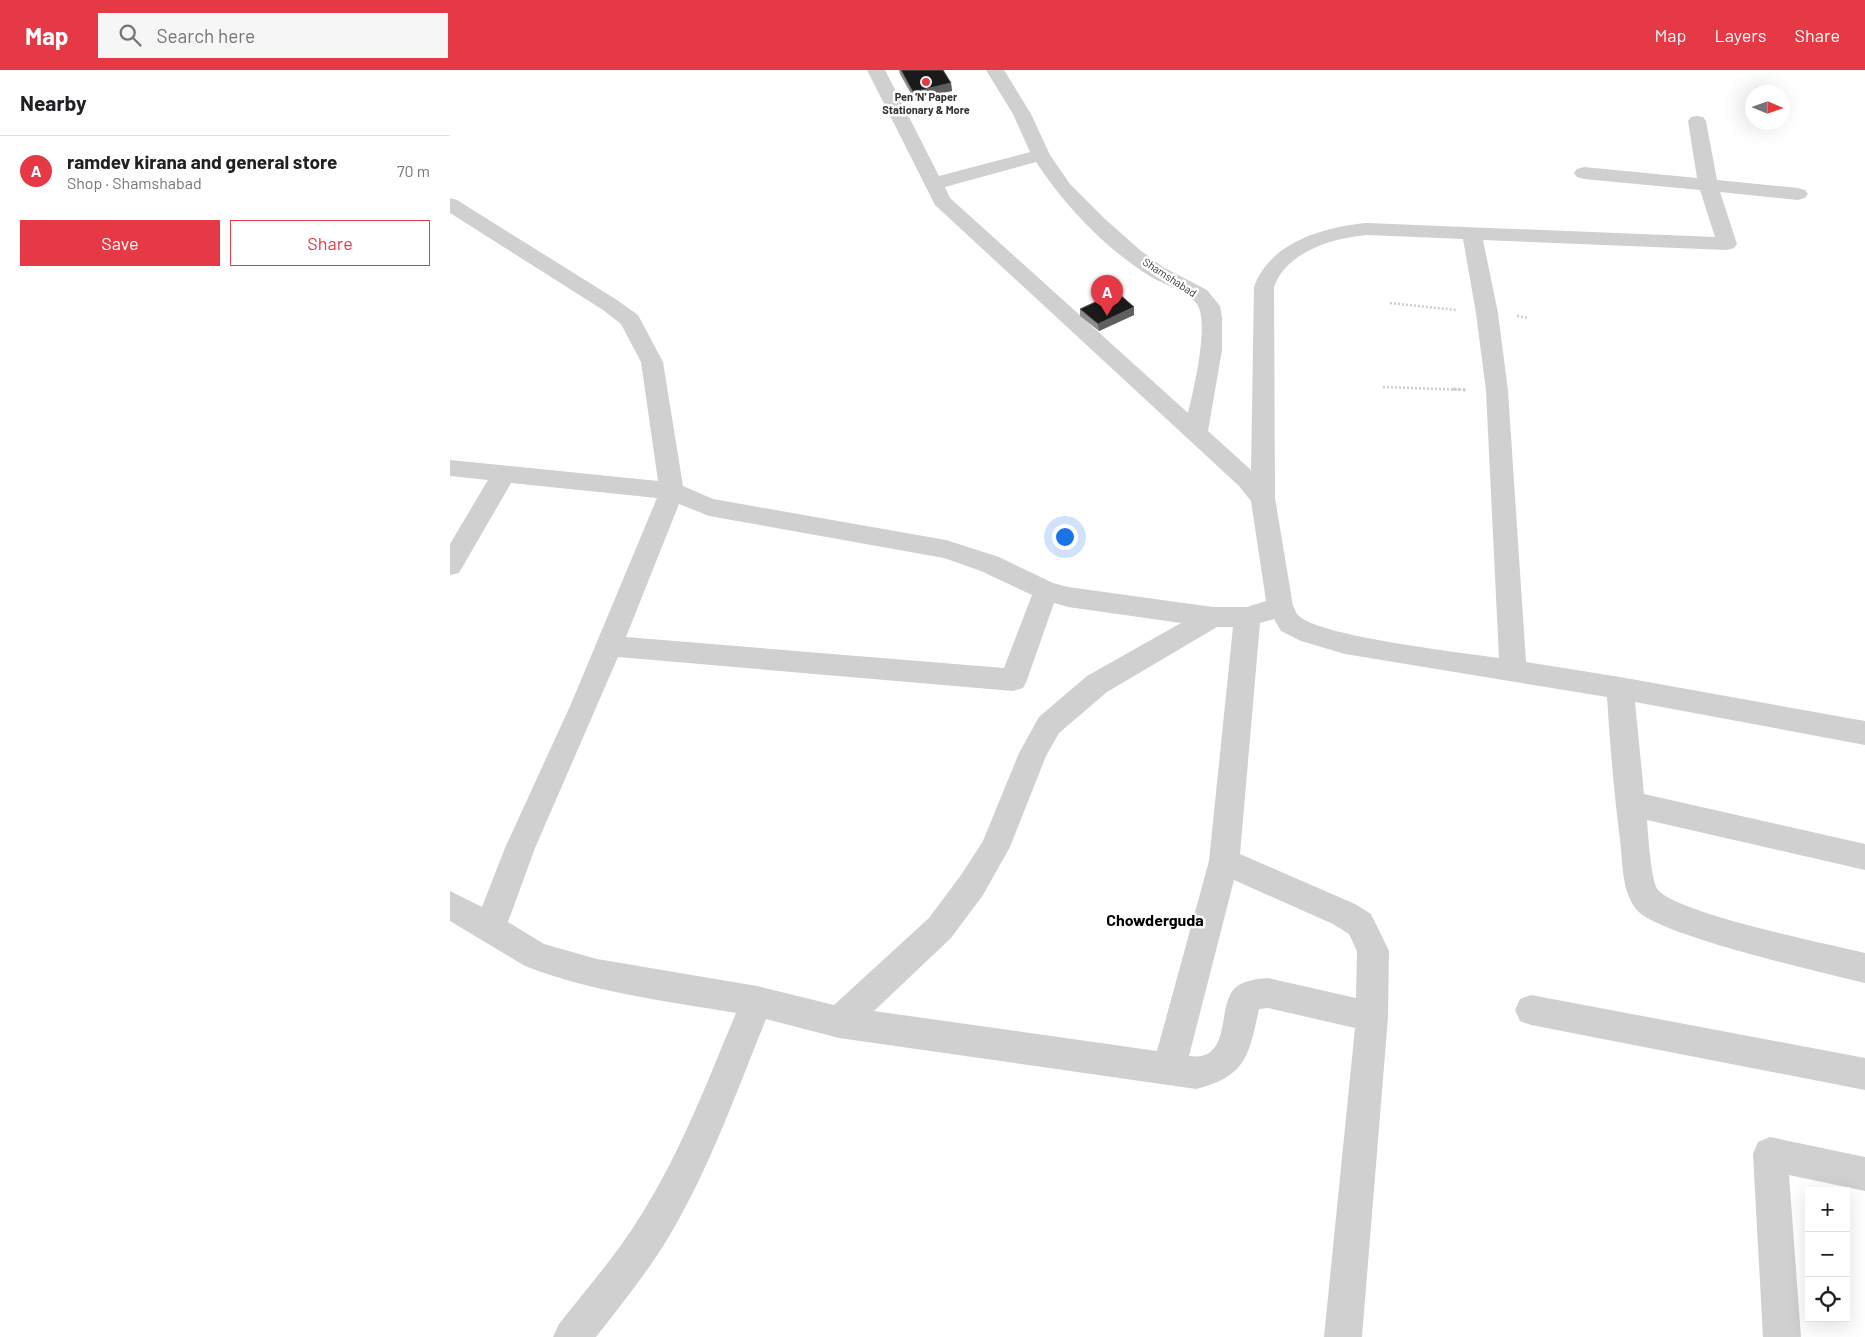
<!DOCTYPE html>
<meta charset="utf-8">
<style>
:root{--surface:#fff;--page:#f6f6f6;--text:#202124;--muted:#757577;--line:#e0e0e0;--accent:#e63946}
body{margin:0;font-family:Barlow,sans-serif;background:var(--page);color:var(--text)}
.controls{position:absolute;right:15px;bottom:15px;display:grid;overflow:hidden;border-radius:0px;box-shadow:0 5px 20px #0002}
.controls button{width:45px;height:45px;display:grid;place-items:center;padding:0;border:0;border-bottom:1px solid var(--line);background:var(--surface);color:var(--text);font:25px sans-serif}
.compass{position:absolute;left:1295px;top:15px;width:45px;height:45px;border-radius:50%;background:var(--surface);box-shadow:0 5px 20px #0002;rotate:92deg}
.you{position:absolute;left:614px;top:466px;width:18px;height:18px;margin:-12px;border:4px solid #fff;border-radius:50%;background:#1a73e8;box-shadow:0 0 0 8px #1a73e833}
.badge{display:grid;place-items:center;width:32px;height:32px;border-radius:50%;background:var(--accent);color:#fff;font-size:16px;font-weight:700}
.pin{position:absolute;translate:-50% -41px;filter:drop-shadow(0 1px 2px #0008)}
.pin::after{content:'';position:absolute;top:26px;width:18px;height:15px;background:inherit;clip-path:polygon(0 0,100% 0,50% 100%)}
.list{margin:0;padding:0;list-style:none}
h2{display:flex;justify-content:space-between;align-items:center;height:65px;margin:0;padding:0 20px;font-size:21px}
h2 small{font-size:16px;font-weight:400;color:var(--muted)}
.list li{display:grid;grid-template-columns:32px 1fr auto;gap:15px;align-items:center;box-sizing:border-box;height:70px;padding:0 20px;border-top:1px solid var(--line)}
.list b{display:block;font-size:19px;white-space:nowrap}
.list p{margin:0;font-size:16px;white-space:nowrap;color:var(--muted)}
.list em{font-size:16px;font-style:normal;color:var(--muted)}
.actions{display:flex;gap:10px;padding:15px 20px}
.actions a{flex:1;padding:11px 0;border:1px solid var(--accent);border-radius:0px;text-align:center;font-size:18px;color:var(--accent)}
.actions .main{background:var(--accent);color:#fff}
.icon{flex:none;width:28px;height:28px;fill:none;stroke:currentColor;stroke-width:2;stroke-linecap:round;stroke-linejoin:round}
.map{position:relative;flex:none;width:1415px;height:1267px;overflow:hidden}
header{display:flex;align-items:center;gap:30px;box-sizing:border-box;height:70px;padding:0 25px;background:var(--accent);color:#fff}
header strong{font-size:24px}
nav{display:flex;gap:28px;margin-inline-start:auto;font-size:18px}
.search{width:350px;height:45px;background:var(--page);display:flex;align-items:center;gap:12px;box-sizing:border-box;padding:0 18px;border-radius:0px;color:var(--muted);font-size:19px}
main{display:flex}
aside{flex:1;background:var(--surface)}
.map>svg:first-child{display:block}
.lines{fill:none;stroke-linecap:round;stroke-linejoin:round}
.path-far1{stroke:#cdcdcd;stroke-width:2.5;stroke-dasharray:2 2;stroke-linecap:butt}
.path{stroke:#cdcdcd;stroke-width:3;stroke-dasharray:2.5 2.5;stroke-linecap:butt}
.minor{fill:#d0d0d0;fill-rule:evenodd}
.wall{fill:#8c8c8c}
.shaded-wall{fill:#5f5f5f}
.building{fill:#1a1a1a;stroke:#5f5f5f}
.poi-dot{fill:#e63946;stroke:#fff;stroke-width:2}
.labels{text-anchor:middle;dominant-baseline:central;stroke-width:5;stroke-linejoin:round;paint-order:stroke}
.far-poi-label{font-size:11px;font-weight:bold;fill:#333;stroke:#fff}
.far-street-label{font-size:11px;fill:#333;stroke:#fff}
.quarter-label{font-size:16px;font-weight:bold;fill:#000;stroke:#fff}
</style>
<header>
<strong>Map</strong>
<div class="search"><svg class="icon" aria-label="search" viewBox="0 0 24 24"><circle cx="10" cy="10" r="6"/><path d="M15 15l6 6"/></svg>Search here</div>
<nav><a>Map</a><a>Layers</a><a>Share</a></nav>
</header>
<main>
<aside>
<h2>Nearby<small></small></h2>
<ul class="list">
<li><span class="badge">A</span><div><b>ramdev kirana and general store</b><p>Shop · Shamshabad</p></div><em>70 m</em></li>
</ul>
<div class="actions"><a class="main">Save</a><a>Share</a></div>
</aside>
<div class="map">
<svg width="1415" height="1267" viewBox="0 0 1415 1267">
<rect width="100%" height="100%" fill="#fff"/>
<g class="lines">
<!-- path-far1 -->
<path class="path-far1" d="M 940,233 L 1006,240
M 1067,246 L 1079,248
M 933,317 L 1017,320"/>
<!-- path -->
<path class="path" d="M 1003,319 L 1017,320"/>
<!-- minor -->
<path class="minor" d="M 417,0 L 435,0 L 489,106 L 580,82 L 563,44 L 536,0 L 554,0 L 581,44 L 600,85 L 620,114 L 655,149 L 690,180 L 713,197 L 757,220 L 770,236 L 772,248 L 772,280 L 758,361 L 801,400 L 804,217 C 820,172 874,157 917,153 L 1265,167 L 1250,120 L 1134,109 L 1127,107 L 1124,103 L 1127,99 L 1134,97 L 1247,108 L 1238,51 L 1241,47 L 1247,46 L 1253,47 L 1256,51 L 1267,110 L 1348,118 L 1355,120 L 1358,124 L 1355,128 L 1348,130 L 1270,122 L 1287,174 L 1284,178 L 1277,180 L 1033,170 L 1048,243 L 1058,321 L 1076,592 L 1170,607 L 1415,651 L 1415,675 L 1185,632 L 1194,724 L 1415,774 L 1415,800 L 1197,750 C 1198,763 1201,812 1208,820 C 1229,844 1378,874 1415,883 L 1415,913 C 1376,903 1205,865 1186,839 C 1171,819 1173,793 1170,770 C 1164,722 1160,675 1157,627 L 895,584 L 851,571 L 831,561 L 824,549 L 810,553 L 790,784 L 905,834 L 921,844 L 939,881 L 938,947 L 912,1267 L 874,1267 L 905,958 L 818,938 L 809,939 C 799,985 796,1007 746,1019 L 389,968 L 316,949 C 286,1023 259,1100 218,1168 C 197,1203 171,1235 146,1267 L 103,1267 L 109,1254 C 138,1217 169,1182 193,1142 C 232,1079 258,1010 286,943 C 215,931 142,922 75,896 L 0,851 L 0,821 L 32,837 L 55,778 L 121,634 L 207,428 L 61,413 L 9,503 L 0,505 L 0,474 L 38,410 L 0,406 L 0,390 L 208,411 L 191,292 L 171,254 L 153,240 L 0,143 L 0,128 L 7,130 L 167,230 L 188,245 L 213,292 L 233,416 L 263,429 L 496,470 L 549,487 L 603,513 L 618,517 L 763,537 L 797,537 L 816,531 L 801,431 L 789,416 L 485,135 ZM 586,92 C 615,136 654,177 698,205 C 713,215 737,220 747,234 C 760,253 743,322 738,343 L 500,128 L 495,117 ZM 917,165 L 1013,169 L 1026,243 L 1036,321 L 1049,588 C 1014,583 868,566 849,546 C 846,544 845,539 843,536 L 825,428 L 824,217 C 837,181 883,168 917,165 ZM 229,434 L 259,446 L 494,488 L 531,501 L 582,525 L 554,598 L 176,567 ZM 604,533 L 618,537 L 731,553 L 637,606 L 589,647 L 569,683 L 533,771 L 511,805 L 479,848 L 384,935 L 307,916 L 147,889 L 94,874 L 58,852 L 85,778 L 168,587 L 563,621 L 573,618 L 577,610 ZM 767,557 L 783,557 L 759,791 L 707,981 L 424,941 L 501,868 L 533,825 L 560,777 L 596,686 L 609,663 L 657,622 ZM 784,810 L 883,854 L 899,864 L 907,881 L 906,928 L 818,908 C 807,909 794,910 785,918 C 766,936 783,992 739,986 Z
M 1081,925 L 1415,988 L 1415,1020 L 1081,955 L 1070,951 L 1065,940 L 1070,929 Z
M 1320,1067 L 1415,1087 L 1415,1121 L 1339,1105 L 1351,1267 L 1313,1267 L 1303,1084 L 1308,1072 Z"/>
</g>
<!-- wall -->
<path class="wall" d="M 449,0 L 493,0 L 501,13 L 502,21 L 464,29 L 450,4 Z
M 630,239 L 684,245 L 649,261 L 630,246 Z"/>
<!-- shaded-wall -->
<path class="shaded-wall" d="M 501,13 L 502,21 L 464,29 L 463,22 Z
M 684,237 L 684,245 L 649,261 L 648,254 Z"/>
<!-- building -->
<path class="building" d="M 451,0 L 493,0 L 501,13 L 463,22 Z
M 667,222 L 684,237 L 648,254 L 630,239 Z"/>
<!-- markers -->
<circle class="poi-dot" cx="476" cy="12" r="5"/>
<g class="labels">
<!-- far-poi labels -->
<g class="far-poi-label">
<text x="476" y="26">Pen 'N' Paper<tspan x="476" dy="13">Stationary &amp; More</tspan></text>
</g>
<!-- far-street labels -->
<g class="far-street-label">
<text transform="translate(720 207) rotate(33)">Shamshabad</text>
</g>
<!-- quarter labels -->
<g class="quarter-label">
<text x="705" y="849">Chowderguda</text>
</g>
</g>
</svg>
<div class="controls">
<button>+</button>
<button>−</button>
<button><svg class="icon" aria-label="locate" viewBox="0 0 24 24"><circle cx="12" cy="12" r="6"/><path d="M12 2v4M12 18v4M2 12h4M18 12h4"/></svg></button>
</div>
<svg class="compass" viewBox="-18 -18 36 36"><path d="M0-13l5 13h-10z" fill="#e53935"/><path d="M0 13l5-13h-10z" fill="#757577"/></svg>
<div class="you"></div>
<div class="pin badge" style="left:657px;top:246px">A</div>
</div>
</main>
